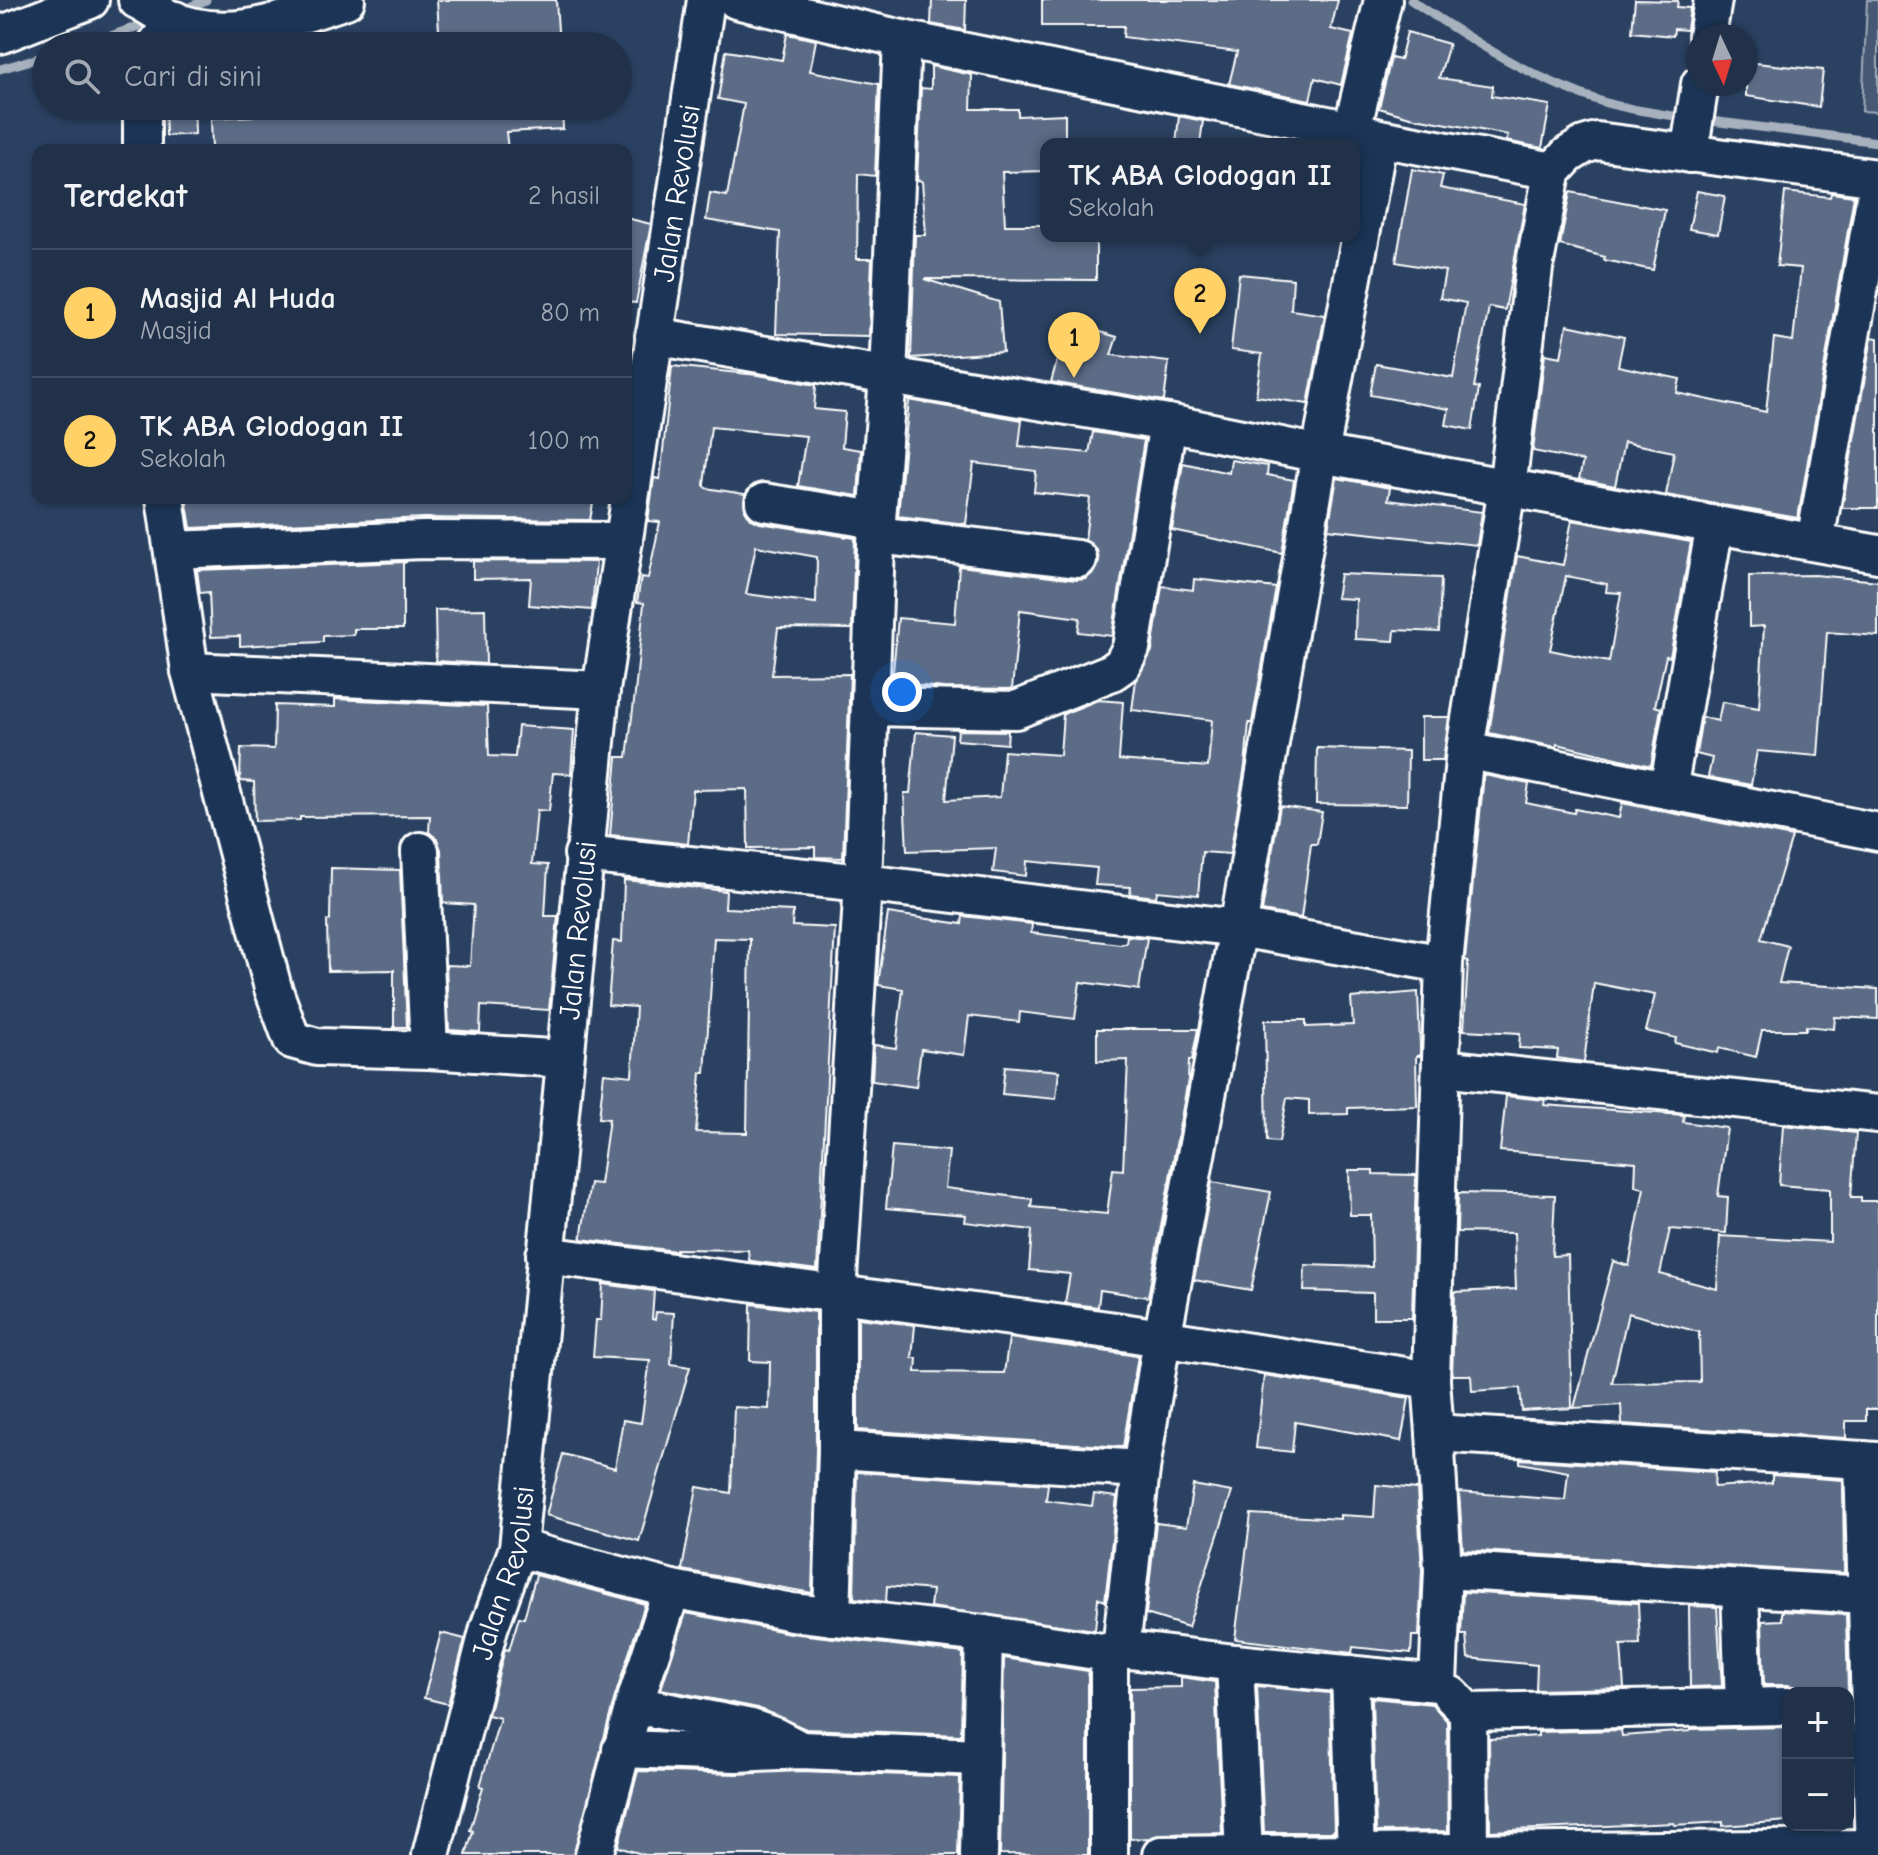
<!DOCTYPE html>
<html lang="id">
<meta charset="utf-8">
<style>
:root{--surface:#203149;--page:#2d3d53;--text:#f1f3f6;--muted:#a2a9b4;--line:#3d4c61;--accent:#ffd166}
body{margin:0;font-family:"Comic Neue",sans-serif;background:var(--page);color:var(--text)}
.controls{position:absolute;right:24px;bottom:24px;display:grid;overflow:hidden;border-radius:16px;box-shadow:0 2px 6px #0004}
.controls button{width:72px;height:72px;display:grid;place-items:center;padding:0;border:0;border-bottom:2px solid var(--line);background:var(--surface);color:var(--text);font:40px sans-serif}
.compass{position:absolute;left:1686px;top:24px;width:72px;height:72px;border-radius:50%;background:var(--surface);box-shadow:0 2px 6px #0004;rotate:176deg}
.you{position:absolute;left:902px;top:692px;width:28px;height:28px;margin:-20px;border:6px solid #fff;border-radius:50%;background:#1a73e8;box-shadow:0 0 0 12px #1a73e833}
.badge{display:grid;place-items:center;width:52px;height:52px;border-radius:50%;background:var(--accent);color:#111;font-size:26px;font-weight:700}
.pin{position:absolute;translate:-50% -66px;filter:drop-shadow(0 2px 4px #0008)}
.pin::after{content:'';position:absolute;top:42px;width:28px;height:24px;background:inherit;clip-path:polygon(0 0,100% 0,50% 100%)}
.popup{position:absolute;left:1040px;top:138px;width:320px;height:104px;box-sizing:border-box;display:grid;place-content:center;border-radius:16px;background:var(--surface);filter:drop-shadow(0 2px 6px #0005);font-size:26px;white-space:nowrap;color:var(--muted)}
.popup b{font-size:30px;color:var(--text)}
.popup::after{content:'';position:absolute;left:50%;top:100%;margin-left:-16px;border:16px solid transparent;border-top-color:var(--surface)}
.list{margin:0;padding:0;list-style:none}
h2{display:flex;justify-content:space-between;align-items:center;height:104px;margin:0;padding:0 32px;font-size:34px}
h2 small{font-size:26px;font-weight:400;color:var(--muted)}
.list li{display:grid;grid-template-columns:52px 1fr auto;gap:24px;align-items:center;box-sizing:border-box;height:128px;padding:0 32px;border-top:2px solid var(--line)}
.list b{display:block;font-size:30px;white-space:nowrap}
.list p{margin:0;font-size:26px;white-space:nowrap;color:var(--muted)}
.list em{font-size:26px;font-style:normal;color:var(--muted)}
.icon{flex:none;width:44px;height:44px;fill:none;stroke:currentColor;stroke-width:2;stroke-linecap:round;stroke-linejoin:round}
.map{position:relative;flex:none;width:1878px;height:1855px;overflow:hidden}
.search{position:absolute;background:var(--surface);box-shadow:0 2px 6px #0004;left:32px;top:32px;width:600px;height:88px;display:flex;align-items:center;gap:20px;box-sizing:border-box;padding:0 28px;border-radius:44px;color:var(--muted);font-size:30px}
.panel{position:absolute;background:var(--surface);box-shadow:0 2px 6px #0004;left:32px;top:144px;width:600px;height:360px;border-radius:16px}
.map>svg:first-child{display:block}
.green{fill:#465975;stroke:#a2acba;stroke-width:2}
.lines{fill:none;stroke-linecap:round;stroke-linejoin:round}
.stream{stroke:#a7b1be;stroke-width:9}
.building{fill:#5b6c86;stroke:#fff;stroke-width:2;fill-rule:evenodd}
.minor-casing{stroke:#fff;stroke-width:42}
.minor{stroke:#1d3557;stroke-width:36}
.labels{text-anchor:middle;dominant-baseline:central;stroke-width:6;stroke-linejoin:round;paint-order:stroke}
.street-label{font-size:30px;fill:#fff;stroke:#1d3557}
</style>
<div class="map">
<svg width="1878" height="1855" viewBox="0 0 1878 1855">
<rect width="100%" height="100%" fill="#2a4161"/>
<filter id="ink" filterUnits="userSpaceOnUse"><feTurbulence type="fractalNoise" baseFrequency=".0125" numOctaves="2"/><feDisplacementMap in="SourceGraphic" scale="16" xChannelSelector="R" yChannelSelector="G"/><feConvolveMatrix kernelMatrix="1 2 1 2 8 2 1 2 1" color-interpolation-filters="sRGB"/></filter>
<g filter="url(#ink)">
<!-- green -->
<path class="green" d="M 1867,0 L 1878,0 L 1878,112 L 1862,111 Z"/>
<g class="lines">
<!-- stream -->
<path class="stream" d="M 1411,0 C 1470,40 1534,80 1603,102 C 1630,110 1660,114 1688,118
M 180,11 L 206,0
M 83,46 L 155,20
M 0,69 L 46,56
M 1703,120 L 1878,142"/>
</g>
<!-- building -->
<path class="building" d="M 437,0 L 556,0 L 559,46 L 440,46 Z
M 932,0 L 966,0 L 965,30 L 931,24 Z
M 1042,0 L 1338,0 L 1331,29 L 1353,34 L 1341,85 L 1315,78 L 1310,100 L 1229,84 L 1237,52 L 1123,37 L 1124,26 L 1042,26 Z
M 1635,0 L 1678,1 L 1677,7 L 1690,8 L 1687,30 L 1674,29 L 1673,36 L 1632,32 Z
M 1407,32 L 1449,44 L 1439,78 L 1493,86 L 1492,96 L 1550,105 L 1542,148 L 1506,141 L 1508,135 L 1410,117 L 1379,108 L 1391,58 L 1400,60 Z
M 787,34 L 816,40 L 810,71 L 879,84 L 875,176 L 858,174 L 857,259 L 872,259 L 869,336 L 776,334 L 780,232 L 706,220 L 710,193 L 727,196 L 744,104 L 718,99 L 726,51 L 782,60 Z
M 1746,62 L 1823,70 L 1819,107 L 1746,96 Z
M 931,66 L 972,75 L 971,109 L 1018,109 L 1018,116 L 1065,114 L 1065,144 L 1046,144 L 1046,171 L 1002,172 L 1005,225 L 1046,225 L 1046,236 L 1096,236 L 1096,280 L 924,279 L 999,302 L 1003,352 L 911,358 L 915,235 L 926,235 L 922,181 L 917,180 L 921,88 L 931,89 Z
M 165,106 L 194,106 L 195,134 L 166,136 Z
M 253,106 L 562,106 L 563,129 L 506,132 L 508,150 L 212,150 L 211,118 L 254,116 Z
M 1179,116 L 1203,121 L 1200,144 L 1176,144 Z
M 1412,169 L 1443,175 L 1440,188 L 1525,204 L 1505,310 L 1489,307 L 1474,387 L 1479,388 L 1472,430 L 1446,425 L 1449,409 L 1370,395 L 1376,364 L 1453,378 L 1466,303 L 1440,298 L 1445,271 L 1396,262 Z
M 1697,191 L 1725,196 L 1718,234 L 1689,229 Z
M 1570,192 L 1665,210 L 1653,270 L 1604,260 L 1605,257 L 1560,245 Z
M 1785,192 L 1830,197 L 1831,193 L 1854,196 L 1798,518 L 1666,495 L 1674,452 L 1624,442 L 1615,486 L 1579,479 L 1583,461 L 1533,451 L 1545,354 L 1561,357 L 1567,325 L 1624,337 L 1618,366 L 1680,379 L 1677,393 L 1766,412 L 1774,338 L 1793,341 L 1801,268 L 1777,266 Z
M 626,218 L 651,224 L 636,303 L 626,302 Z
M 1239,274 L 1293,279 L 1291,310 L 1325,315 L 1308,404 L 1256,396 L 1262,354 L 1231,350 Z
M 1068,322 L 1117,337 L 1111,355 L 1169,362 L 1164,401 L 1051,382 Z
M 1872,337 L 1878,338 L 1878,508 L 1842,508 Z
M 672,366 L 758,375 L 816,385 L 814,409 L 845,412 L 842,447 L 861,450 L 858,496 L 798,486 L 806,436 L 711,427 L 704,485 L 706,488 L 745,494 L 745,510 L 751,519 L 760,523 L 855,538 L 852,629 L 778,628 L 772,675 L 850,674 L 843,858 L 815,857 L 815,847 L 748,848 L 747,789 L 693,790 L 688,844 L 610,835 L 617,757 L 627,757 L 635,693 L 644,603 L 637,602 L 641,577 L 648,578 L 660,522 L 648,521 L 654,478 L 660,479 ZM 756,546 L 817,557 L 816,603 L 746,594 Z
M 909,400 L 1022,420 L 1019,446 L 1089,453 L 1093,432 L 1144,440 L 1112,636 L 1078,632 L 1080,618 L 1020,610 L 1012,689 L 944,688 L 892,683 L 898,618 L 955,623 L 959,566 L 1076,580 L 1086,579 L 1094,572 L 1099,561 L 1097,550 L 1085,540 L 1090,498 L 1034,492 L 1036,471 L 974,463 L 966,524 L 898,516 Z
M 1231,460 L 1268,466 L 1267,475 L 1294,480 L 1282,553 L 1172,530 L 1183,463 L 1229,473 Z
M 1337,478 L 1390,488 L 1388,500 L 1482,512 L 1477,545 L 1328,529 Z
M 186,498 L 594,498 L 590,520 L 425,518 L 191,528 Z
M 1572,520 L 1691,542 L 1670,657 L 1666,656 L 1655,706 L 1661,708 L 1651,766 L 1557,744 L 1556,747 L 1489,733 L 1517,556 L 1563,565 ZM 1566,576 L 1607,584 L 1606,592 L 1621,593 L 1609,662 L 1550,650 Z
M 473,561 L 596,562 L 592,610 L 529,605 L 531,578 L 473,579 Z
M 407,562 L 403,563 L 403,629 L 354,629 L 354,635 L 323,636 L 323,642 L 277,644 L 240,646 L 240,636 L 211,637 L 209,592 L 200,593 L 197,570 Z
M 1340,574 L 1441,578 L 1439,632 L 1395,630 L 1394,641 L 1355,639 L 1356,599 L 1336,598 Z
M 1815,575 L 1878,581 L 1878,636 L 1827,632 L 1818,756 L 1757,751 L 1751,785 L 1708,777 L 1712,758 L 1696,754 L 1702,717 L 1718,721 L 1722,702 L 1759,708 L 1764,626 L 1749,627 L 1749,576 Z
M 1194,579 L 1276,588 L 1252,723 L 1249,723 L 1245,766 L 1230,854 L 1202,852 L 1198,895 L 1157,891 L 1156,897 L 1130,894 L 1131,887 L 1095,885 L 1097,868 L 1027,861 L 1026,876 L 993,872 L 996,848 L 907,851 L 904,793 L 910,793 L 916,732 L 952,735 L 946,800 L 1000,797 L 1004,751 L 1060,755 L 1063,714 L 1098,700 L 1123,702 L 1119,760 L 1208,767 L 1212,720 L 1132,710 L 1136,680 L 1152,651 L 1162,586 L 1193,590 Z
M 485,609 L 486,664 L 436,661 L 435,610 Z
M 335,699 L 487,706 L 489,756 L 515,757 L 518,726 L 574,730 L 571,774 L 553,773 L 549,811 L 537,810 L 532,864 L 548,865 L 545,916 L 558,916 L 549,1010 L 481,1006 L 480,1032 L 449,1030 L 446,965 L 470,966 L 474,905 L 443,903 L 441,850 L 437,839 L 429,832 L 430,816 L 300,817 L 300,820 L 255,821 L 254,782 L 240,781 L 241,748 L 274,749 L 275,705 L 335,707 Z
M 1421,717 L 1449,717 L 1443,760 L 1421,760 Z
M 958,730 L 1008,731 L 1007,744 L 957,740 Z
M 1317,748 L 1408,751 L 1407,805 L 1316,804 Z
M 1484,775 L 1529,784 L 1526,803 L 1574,813 L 1575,809 L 1619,818 L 1622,803 L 1792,837 L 1761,939 L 1788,946 L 1779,983 L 1878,989 L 1878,1019 L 1835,1017 L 1834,1029 L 1806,1026 L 1806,1030 L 1762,1030 L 1756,1057 L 1719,1048 L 1718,1053 L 1675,1043 L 1676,1038 L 1646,1031 L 1655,995 L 1594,983 L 1584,1062 L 1557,1058 L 1558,1050 L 1519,1048 L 1520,1033 L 1464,1030 L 1468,961 L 1465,960 Z
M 1280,806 L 1322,812 L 1317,844 L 1311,844 L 1301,918 L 1262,911 Z
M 331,868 L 400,870 L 407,1027 L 394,1027 L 394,970 L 328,971 L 327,921 L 330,920 Z
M 624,880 L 726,891 L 725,908 L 793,911 L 792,926 L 835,928 L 817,1270 L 752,1261 L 749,1260 L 748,1250 L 676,1249 L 676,1251 L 581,1239 L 590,1183 L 600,1184 L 609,1119 L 599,1118 L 604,1073 L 632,1076 L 636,1007 L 608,1005 L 613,941 L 622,942 ZM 714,938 L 750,939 L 747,1133 L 696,1132 L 701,1073 L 705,1073 Z
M 888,913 L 962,924 L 963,916 L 1032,924 L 1031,933 L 1120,944 L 1126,943 L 1127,936 L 1147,938 L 1139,990 L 1080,982 L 1075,1019 L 1020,1012 L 1019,1022 L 969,1016 L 964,1055 L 921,1049 L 916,1087 L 872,1081 L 874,1045 L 896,1048 L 903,989 L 878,985 Z
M 1418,992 L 1420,1045 L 1420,1056 L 1416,1056 L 1417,1106 L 1348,1108 L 1348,1114 L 1309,1115 L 1309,1100 L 1287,1098 L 1279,1142 L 1267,1141 L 1265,1020 L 1306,1020 L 1306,1027 L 1353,1025 L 1351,998 Z
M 1097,1029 L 1198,1029 L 1192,1060 L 1189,1060 L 1188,1080 L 1148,1297 L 1100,1290 L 1098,1307 L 1065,1303 L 1070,1274 L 1029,1270 L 1032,1230 L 965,1222 L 966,1215 L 886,1208 L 892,1146 L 949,1151 L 945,1188 L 1032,1199 L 1031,1207 L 1107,1214 L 1113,1169 L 1123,1170 L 1128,1060 L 1097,1061 Z
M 1005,1066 L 1059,1071 L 1056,1099 L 1002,1094 Z
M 1506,1096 L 1545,1100 L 1544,1105 L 1684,1115 L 1683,1122 L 1727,1128 L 1718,1196 L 1728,1197 L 1726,1233 L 1670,1229 L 1660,1274 L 1717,1289 L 1720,1236 L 1830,1242 L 1830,1189 L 1779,1185 L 1783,1125 L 1856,1133 L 1851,1197 L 1861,1197 L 1861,1201 L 1878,1201 L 1878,1409 L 1866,1409 L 1866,1421 L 1846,1421 L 1846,1438 L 1622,1424 L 1621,1405 L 1574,1408 L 1613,1261 L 1629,1266 L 1644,1188 L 1635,1186 L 1636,1162 L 1500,1151 ZM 1628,1313 L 1699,1332 L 1700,1382 L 1612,1383 Z
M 1349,1170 L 1373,1170 L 1373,1174 L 1416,1175 L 1412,1318 L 1373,1318 L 1373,1293 L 1304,1291 L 1305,1265 L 1372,1267 L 1371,1215 L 1350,1215 Z
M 1212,1182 L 1271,1192 L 1251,1290 L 1194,1280 Z
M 1458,1193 L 1555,1195 L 1552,1256 L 1568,1255 L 1572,1408 L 1522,1411 L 1520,1388 L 1472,1391 L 1471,1375 L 1452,1375 L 1455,1292 L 1516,1289 L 1514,1233 L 1457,1232 Z
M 603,1284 L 654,1291 L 652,1319 L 655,1320 L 656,1312 L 674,1313 L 671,1364 L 690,1367 L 639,1541 L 546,1515 L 563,1454 L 615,1468 L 623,1420 L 641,1423 L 650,1360 L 593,1357 L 596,1320 L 601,1320 Z
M 751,1304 L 816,1312 L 816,1450 L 812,1593 L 682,1570 L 697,1487 L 731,1493 L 734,1407 L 769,1409 L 770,1362 L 750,1361 Z
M 858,1318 L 915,1325 L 912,1358 L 917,1358 L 916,1372 L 1004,1373 L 1009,1338 L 1138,1356 L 1123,1447 L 858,1430 Z
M 1264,1375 L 1409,1398 L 1401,1441 L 1295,1422 L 1292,1452 L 1256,1448 Z
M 1520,1459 L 1715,1472 L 1714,1487 L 1772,1483 L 1772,1475 L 1843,1480 L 1844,1573 L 1463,1550 L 1459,1492 L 1565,1500 L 1568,1472 L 1520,1463 Z
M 857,1472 L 1048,1484 L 1046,1500 L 1092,1506 L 1094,1494 L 1117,1497 L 1105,1601 L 1098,1598 L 1095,1630 L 930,1607 L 932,1590 L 887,1586 L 886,1602 L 854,1598 Z
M 1193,1485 L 1232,1492 L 1188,1627 L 1146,1614 L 1156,1523 L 1186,1527 Z
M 1376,1485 L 1417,1489 L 1422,1570 L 1419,1636 L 1412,1636 L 1411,1653 L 1353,1647 L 1352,1653 L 1235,1639 L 1251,1514 L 1340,1519 L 1340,1515 L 1374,1517 Z
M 536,1575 L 645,1604 L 614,1700 L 574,1855 L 466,1855 L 473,1831 L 470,1830 L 483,1787 L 480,1786 L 500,1718 L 488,1715 L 505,1649 L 509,1650 L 519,1617 L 524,1618 Z
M 1463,1592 L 1638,1603 L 1640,1644 L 1621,1645 L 1624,1688 L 1536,1690 L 1537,1665 L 1468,1658 L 1466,1635 L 1461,1635 Z
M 1689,1606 L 1717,1607 L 1722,1686 L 1690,1687 Z
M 1782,1611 L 1846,1615 L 1848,1693 L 1804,1693 L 1797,1687 L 1788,1685 L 1764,1685 L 1762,1621 L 1782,1620 Z
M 686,1613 L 790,1633 L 963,1653 L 961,1735 L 806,1729 L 758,1708 L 661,1689 Z
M 441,1633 L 465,1639 L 448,1704 L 424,1698 Z
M 1004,1658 L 1088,1671 L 1088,1855 L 1000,1854 Z
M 1181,1677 L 1215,1682 L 1222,1833 L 1161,1834 L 1149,1838 L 1130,1839 L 1130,1688 L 1181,1687 Z
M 1257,1686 L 1330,1693 L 1334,1832 L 1264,1832 Z
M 1372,1698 L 1432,1704 L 1447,1721 L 1448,1831 L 1376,1832 Z
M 1788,1727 L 1788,1821 L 1723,1826 L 1723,1822 L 1674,1825 L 1674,1823 L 1490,1831 L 1489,1739 L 1538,1736 L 1538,1732 L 1621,1730 L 1622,1736 L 1690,1731 L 1690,1729 Z
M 638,1771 L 736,1774 L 800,1771 L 960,1777 L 958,1855 L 645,1855 L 618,1847 Z"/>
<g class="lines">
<!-- minor casing -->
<g class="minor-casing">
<g id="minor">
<path d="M 137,0 C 148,5 159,14 170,19 C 229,45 289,18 346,0"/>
<path d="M 736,0 L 902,39 L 1352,130 L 1379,138 L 1553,171"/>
<path d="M 0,35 L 90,0"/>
<path d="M 1707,36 L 1713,0"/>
<path d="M 155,46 L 175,20"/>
<path d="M 142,106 L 142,150"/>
<path d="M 1352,130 L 1383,0"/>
<path d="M 1689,154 L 1700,84"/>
<path d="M 654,336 L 1168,423 L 1320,454 L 1878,554"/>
<path d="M 165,498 L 190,671 L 273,988 L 292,1040 L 317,1047 L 429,1050 L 565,1059"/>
<path d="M 764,502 L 877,520"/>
<path d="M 877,535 L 1078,559"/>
<path d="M 1815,542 L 1878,182"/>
<path d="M 173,550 L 424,540 L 624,541"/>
<path d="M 190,671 L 601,690"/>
<path d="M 870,707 L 1016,710 L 1112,672 L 1122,665 L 1131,648 L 1168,423"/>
<path d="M 1465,750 L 1878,832"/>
<path d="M 1668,790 L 1715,525"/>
<path d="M 420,851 L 429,1050"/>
<path d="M 583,854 L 863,883 L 1238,928 L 1444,964"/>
<path d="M 1441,1068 L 1878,1114"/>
<path d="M 545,1255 L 1116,1331 L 1431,1380 L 1435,1433 L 1878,1461"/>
<path d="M 1431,1380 L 1444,964 L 1465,750 L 1507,488 L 1534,268 L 1550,183 L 1553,171 L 1568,155 L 1584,145 L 1597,141 L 1878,178"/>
<path d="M 837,1450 L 1141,1469"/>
<path d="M 1863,1460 L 1874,1855"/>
<path d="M 518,1548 L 672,1589 L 792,1612 L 984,1634 L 1109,1653 L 1121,1649 L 1235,1663 L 1438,1683 L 1443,1570 L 1435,1433"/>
<path d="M 1443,1570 L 1866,1595"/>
<path d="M 1740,1588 L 1744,1706"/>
<path d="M 832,1617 L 837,1450 L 837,1294 L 863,883 L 877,520 L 888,377 L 902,39"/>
<path d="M 1121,1649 L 1141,1469 L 1162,1339 L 1238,928 L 1320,454 L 1379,138"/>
<path d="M 1235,1663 L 1244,1854"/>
<path d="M 1350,1674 L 1356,1854"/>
<path d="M 1451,1695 L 1468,1712 L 1469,1855"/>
<path d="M 634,1705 L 751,1728 L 774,1736 L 795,1747"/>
<path d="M 1468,1712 L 1788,1706"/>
<path d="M 621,1749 L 737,1753 L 800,1750 L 980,1757"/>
<path id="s1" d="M 431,1855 L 489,1628 L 518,1548 L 601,690 L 706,0"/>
<path d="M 594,1855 L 634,1705 L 672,1589"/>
<path d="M 979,1855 L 984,1634"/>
<path d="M 1109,1855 L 1109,1653"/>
<path d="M 1161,1855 L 1874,1848"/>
</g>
</g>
<!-- minor -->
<use href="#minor" class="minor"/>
</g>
</g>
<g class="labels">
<!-- street labels -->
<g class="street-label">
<text stroke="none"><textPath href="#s1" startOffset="1684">Jalan Revolusi</textPath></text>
<text stroke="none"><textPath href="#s1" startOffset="940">Jalan Revolusi</textPath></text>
<text stroke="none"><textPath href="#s1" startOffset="292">Jalan Revolusi</textPath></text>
</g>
</g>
</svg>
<div class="controls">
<button>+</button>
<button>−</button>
</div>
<svg class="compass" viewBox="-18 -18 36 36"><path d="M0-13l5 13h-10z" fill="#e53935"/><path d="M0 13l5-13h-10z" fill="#a2a9b4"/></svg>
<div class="you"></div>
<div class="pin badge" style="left:1074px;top:378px">1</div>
<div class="pin badge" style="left:1200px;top:334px">2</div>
<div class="popup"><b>TK ABA Glodogan II</b>Sekolah</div>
<div class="search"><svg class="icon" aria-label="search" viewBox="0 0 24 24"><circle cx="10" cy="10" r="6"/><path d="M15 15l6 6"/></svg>Cari di sini</div>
<section class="panel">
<h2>Terdekat<small>2 hasil</small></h2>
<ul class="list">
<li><span class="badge">1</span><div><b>Masjid Al Huda</b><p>Masjid</p></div><em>80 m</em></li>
<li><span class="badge">2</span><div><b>TK ABA Glodogan II</b><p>Sekolah</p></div><em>100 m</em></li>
</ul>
</section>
</div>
